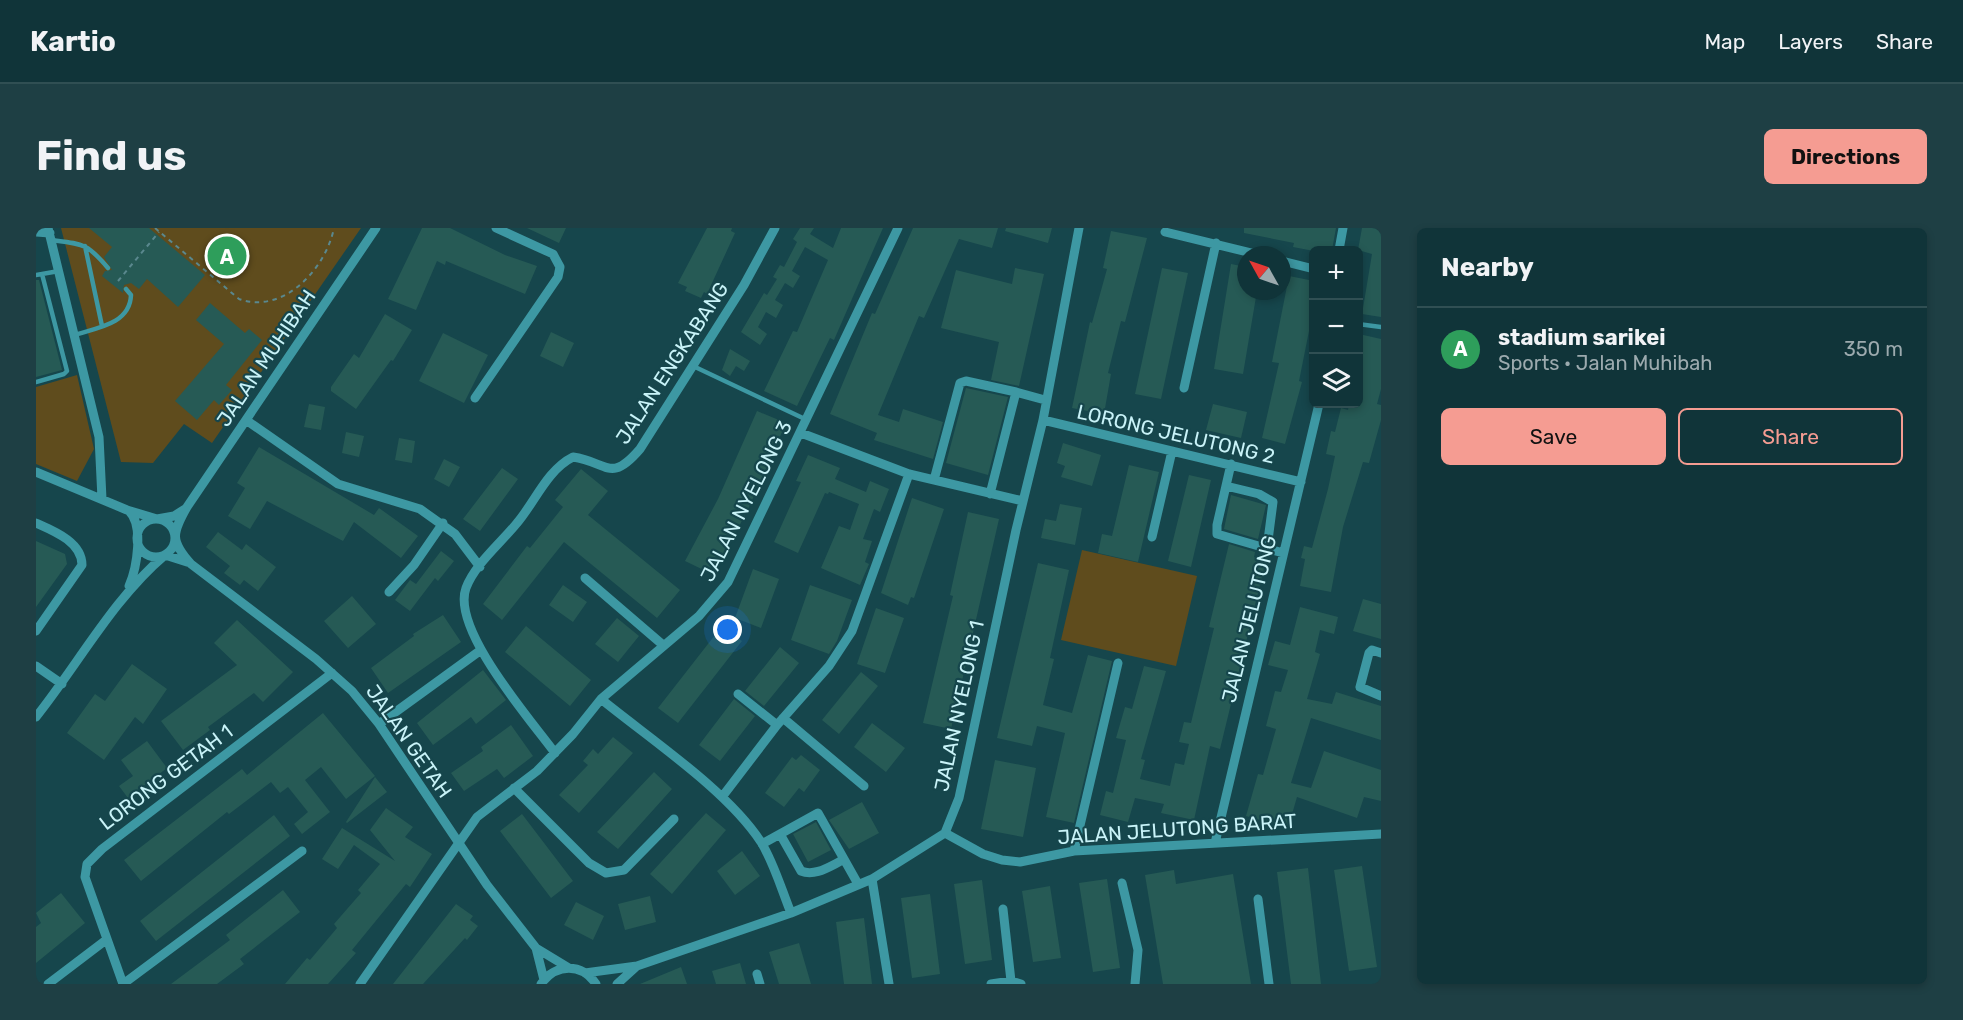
<!DOCTYPE html>
<meta charset="utf-8">
<style>
:root{--surface:#103439;--page:#1e3f44;--text:#f1f3f6;--muted:#9caaae;--line:#304f53;--accent:#f59c92}
body{margin:0;font-family:Rubik,sans-serif;background:var(--page);color:var(--text)}
.controls{position:absolute;right:18px;top:18px;display:grid;overflow:hidden;border-radius:9px;box-shadow:0 3px 9px #0003}
.controls button{width:54px;height:54px;display:grid;place-items:center;padding:0;border:0;border-bottom:2px solid var(--line);background:var(--surface);color:var(--text);font:30px sans-serif}
.compass{position:absolute;left:1201px;top:18px;width:54px;height:54px;border-radius:50%;background:var(--surface);box-shadow:0 3px 9px #0003;rotate:310deg}
.you{position:absolute;left:692px;top:402px;width:21px;height:21px;margin:-15px;border:4px solid #fff;border-radius:50%;background:#1a73e8;box-shadow:0 0 0 9px #1a73e833}
.badge{display:grid;place-items:center;width:39px;height:39px;border-radius:50%;background:var(--accent);color:#fff;font-size:20px;font-weight:700}
.pin{position:absolute;translate:-50% -50%;border:3px solid #fff;box-shadow:0 2px 6px #0006}
.list{margin:0;padding:0;list-style:none}
h2{display:flex;justify-content:space-between;align-items:center;height:78px;margin:0;padding:0 24px;font-size:26px}
h2 small{font-size:20px;font-weight:400;color:var(--muted)}
.list li{display:grid;grid-template-columns:39px 1fr auto;gap:18px;align-items:center;box-sizing:border-box;height:84px;padding:0 24px;border-top:2px solid var(--line)}
.list b{display:block;font-size:22px;white-space:nowrap}
.list p{margin:0;font-size:20px;white-space:nowrap;color:var(--muted)}
.list em{font-size:20px;font-style:normal;color:var(--muted)}
.actions{display:flex;gap:12px;padding:18px 24px}
.actions a{flex:1;padding:14px 0;border:2px solid var(--accent);border-radius:9px;text-align:center;font-size:21px;color:var(--accent)}
.actions .main{background:var(--accent);color:#111}
.icon{flex:none;width:33px;height:33px;fill:none;stroke:currentColor;stroke-width:2;stroke-linecap:round;stroke-linejoin:round}
.map{position:relative;flex:none;width:1345px;height:756px;overflow:hidden;border-radius:9px}
header{display:flex;align-items:center;gap:36px;box-sizing:border-box;height:84px;padding:0 30px;background:var(--surface);border-bottom:2px solid var(--line)}
header strong{font-size:28px}
nav{display:flex;gap:33px;margin-inline-start:auto;font-size:21px}
.intro{display:flex;align-items:center;justify-content:space-between;box-sizing:border-box;height:144px;padding:0 36px}
h1{margin:0;font-size:42px}
.button{padding:15px 27px;border-radius:9px;background:var(--accent);color:#111;font-size:21px;font-weight:700}
main{display:flex;gap:36px;padding:0 36px}
aside{flex:1;background:var(--surface);border-radius:9px;box-shadow:0 3px 9px #0003}
.map>svg:first-child{display:block}
.green{fill:#5f4c1d}
.building{fill:#265a55}
.lines{fill:none;stroke-linecap:round;stroke-linejoin:round}
.path{stroke:#5a888e;stroke-width:2;stroke-dasharray:4.5 4.5;stroke-linecap:butt}
.service{stroke:#3d98a3;stroke-width:4.5}
.minor{stroke:#3d98a3;stroke-width:9}
.labels{text-anchor:middle;dominant-baseline:central;stroke-width:4.5;stroke-linejoin:round;paint-order:stroke}
.street-label{font-size:20px;fill:#c9f3f8;stroke:#16464c}
</style>
<header>
<strong>Kartio</strong>
<nav><a>Map</a><a>Layers</a><a>Share</a></nav>
</header>
<div class="intro"><h1>Find us</h1><a class="button">Directions</a></div>
<main>
<div class="map">
<svg width="1345" height="756" viewBox="0 0 1345 756">
<rect width="100%" height="100%" fill="#16464c"/>
<!-- green -->
<path class="green" d="M 25,0 L 325,0 L 176,215 L 148,196 L 117,235 L 85,234 Z
M 41,147 L 58,221 L 41,253 L 0,236 L 0,159 Z
M 1046,322 L 1161,348 L 1140,438 L 1025,412 Z"/>
<!-- building -->
<path class="building" d="M 53,0 L 113,0 L 169,47 L 142,79 L 111,51 L 103,61 L 95,55 L 88,57 L 87,65 L 66,48 L 69,43 L 76,42 L 68,29 L 76,19 Z
M 386,0 L 414,0 L 469,27 L 501,38 L 489,66 L 410,33 L 409,37 L 401,33 L 380,82 L 352,71 Z
M 491,0 L 530,0 L 523,15 Z
M 671,0 L 696,0 L 695,3 L 699,5 L 671,66 L 668,64 L 665,70 L 649,63 L 651,59 L 642,55 Z
M 764,0 L 778,0 L 774,6 L 797,20 L 805,0 L 847,0 L 798,112 L 794,110 L 761,178 L 728,163 L 757,103 L 761,104 L 792,32 L 769,19 L 756,43 L 764,48 L 757,60 L 749,55 L 739,72 L 747,77 L 740,90 L 730,84 L 722,99 L 731,106 L 724,117 L 705,104 L 728,65 L 731,67 L 741,51 L 737,49 L 744,37 L 748,39 L 761,14 L 757,11 Z
M 877,0 L 962,0 L 956,20 L 923,11 L 888,90 L 883,88 L 842,187 L 863,194 L 867,181 L 907,194 L 897,231 L 838,212 L 841,205 L 794,186 L 836,85 L 839,86 Z
M 970,0 L 1016,0 L 1012,15 L 969,3 Z
M 1208,0 L 1300,0 L 1296,22 L 1278,23 L 1257,19 L 1258,15 L 1208,5 Z
M 1326,0 L 1345,0 L 1345,89 L 1326,86 L 1336,26 L 1322,22 Z
M 1075,3 L 1111,10 L 1089,94 L 1085,93 L 1072,145 L 1075,146 L 1068,186 L 1036,180 L 1054,94 L 1056,95 L 1071,41 L 1067,40 Z
M 1195,36 L 1210,39 L 1210,63 L 1221,63 L 1207,146 L 1178,141 Z
M 979,40 L 1008,46 L 983,158 L 955,152 L 963,114 L 905,100 L 920,42 L 976,56 Z
M 1126,40 L 1152,45 L 1125,171 L 1099,166 Z
M 1253,48 L 1278,53 L 1278,78 L 1263,153 L 1266,154 L 1249,216 L 1226,210 L 1243,135 L 1236,134 Z
M 0,52 L 3,52 L 26,142 L 0,149 Z
M 174,75 L 209,105 L 213,101 L 226,112 L 190,157 L 196,162 L 183,177 L 178,172 L 161,192 L 139,173 L 188,116 L 160,92 Z
M 349,86 L 376,102 L 357,133 L 355,132 L 320,181 L 295,163 L 295,159 L 318,126 L 323,130 Z
M 515,104 L 538,115 L 527,139 L 504,128 Z
M 407,105 L 452,127 L 428,175 L 383,153 Z
M 1323,106 L 1345,111 L 1345,161 L 1341,176 L 1345,177 L 1345,192 L 1333,235 L 1327,234 L 1307,299 L 1295,364 L 1264,358 L 1269,331 L 1265,330 L 1268,318 L 1276,320 L 1292,261 L 1299,228 L 1290,226 L 1295,203 L 1299,204 L 1305,180 L 1312,182 L 1313,176 L 1323,176 Z
M 694,121 L 714,133 L 708,143 L 700,138 L 694,148 L 686,142 Z
M 930,160 L 972,169 L 952,247 L 910,235 Z
M 273,176 L 289,179 L 285,202 L 268,199 Z
M 1177,176 L 1211,184 L 1205,210 L 1170,202 Z
M 721,183 L 750,195 L 713,279 L 678,347 L 649,333 L 682,271 Z
M 310,204 L 328,208 L 323,229 L 306,225 Z
M 363,210 L 379,213 L 376,235 L 359,232 Z
M 1027,215 L 1065,227 L 1056,258 L 1025,249 L 1029,238 L 1021,235 Z
M 223,219 L 338,287 L 343,280 L 382,308 L 365,330 L 318,294 L 307,313 L 231,273 L 214,301 L 192,288 L 209,260 L 201,255 Z
M 772,227 L 804,240 L 799,251 L 830,264 L 834,253 L 853,261 L 844,284 L 838,281 L 827,311 L 836,313 L 829,334 L 833,336 L 824,357 L 785,340 L 803,298 L 814,302 L 823,276 L 793,264 L 792,266 L 789,265 L 762,325 L 738,314 L 765,254 L 760,253 Z
M 408,231 L 424,239 L 413,259 L 398,251 Z
M 1093,237 L 1123,244 L 1102,334 L 1062,325 L 1066,306 L 1076,308 Z
M 466,240 L 482,251 L 444,303 L 427,291 Z
M 545,241 L 572,263 L 552,287 L 644,362 L 621,390 L 528,314 L 466,392 L 447,376 L 491,318 L 494,320 L 527,279 L 519,272 Z
M 1153,247 L 1175,252 L 1155,339 L 1132,333 Z
M 1195,267 L 1230,277 L 1222,311 L 1188,301 Z
M 876,270 L 908,281 L 878,370 L 875,369 L 872,377 L 845,365 Z
M 1024,276 L 1046,280 L 1039,317 L 1005,310 L 1009,291 L 1020,293 Z
M 932,284 L 963,291 L 915,501 L 887,495 L 917,368 L 914,367 Z
M 182,304 L 206,322 L 210,316 L 240,339 L 222,363 L 208,352 L 204,357 L 188,345 L 194,338 L 170,319 Z
M 0,313 L 29,326 L 31,336 L 0,379 Z
M 1193,316 L 1219,324 L 1218,329 L 1230,332 L 1184,521 L 1174,518 L 1158,592 L 1125,585 L 1128,576 L 1099,570 L 1092,594 L 1064,587 L 1070,563 L 1077,565 L 1090,512 L 1080,510 L 1089,479 L 1096,481 L 1108,438 L 1130,443 L 1105,531 L 1109,532 L 1104,551 L 1134,558 L 1139,535 L 1148,537 L 1153,516 L 1143,514 L 1148,494 L 1155,495 L 1178,400 L 1173,399 Z
M 405,323 L 418,333 L 402,353 L 399,350 L 374,383 L 359,372 L 374,352 L 380,356 Z
M 1002,335 L 1033,342 L 1014,430 L 1018,431 L 1007,477 L 1036,485 L 1052,427 L 1076,433 L 1038,595 L 1010,589 L 1029,505 L 1001,498 L 996,518 L 961,510 Z
M 717,341 L 743,351 L 725,400 L 699,390 Z
M 527,357 L 551,374 L 537,394 L 513,377 Z
M 774,357 L 816,372 L 801,413 L 793,426 L 755,412 Z
M 316,368 L 340,396 L 312,420 L 288,393 Z
M 1327,371 L 1345,376 L 1345,411 L 1317,403 Z
M 1264,379 L 1302,389 L 1298,406 L 1284,402 L 1279,424 L 1284,426 L 1271,471 L 1296,476 L 1300,464 L 1345,478 L 1345,512 L 1275,490 L 1255,555 L 1275,560 L 1288,523 L 1345,542 L 1345,573 L 1328,569 L 1321,590 L 1261,569 L 1252,600 L 1210,588 L 1222,546 L 1227,547 L 1240,501 L 1230,498 L 1239,463 L 1245,464 L 1252,442 L 1232,437 L 1239,413 L 1254,417 Z
M 840,380 L 868,390 L 849,445 L 821,436 Z
M 407,387 L 425,414 L 352,465 L 335,440 L 378,408 L 377,406 Z
M 581,390 L 603,408 L 582,434 L 559,416 Z
M 201,392 L 257,444 L 227,474 L 218,465 L 172,499 L 174,502 L 147,522 L 125,493 L 201,437 L 178,415 Z
M 490,398 L 555,452 L 534,478 L 469,424 Z
M 686,398 L 706,413 L 642,495 L 622,480 Z
M 744,419 L 763,435 L 728,478 L 709,463 Z
M 96,436 L 131,461 L 107,496 L 99,489 L 68,532 L 31,505 L 59,466 L 69,473 Z
M 447,442 L 470,472 L 440,496 L 435,489 L 397,517 L 381,495 Z
M 825,444 L 842,458 L 803,506 L 786,492 Z
M 698,471 L 719,488 L 684,533 L 663,517 Z
M 287,485 L 339,548 L 310,571 L 285,539 L 269,552 L 294,584 L 266,606 L 258,596 L 272,584 L 252,559 L 244,565 L 235,554 L 193,586 L 191,584 L 105,653 L 88,632 L 206,541 L 211,547 Z
M 836,495 L 869,520 L 850,544 L 818,519 Z
M 475,497 L 497,528 L 468,550 L 461,541 L 428,563 L 415,545 L 447,523 L 445,519 Z
M 577,509 L 597,525 L 543,585 L 523,567 L 552,537 L 547,533 L 557,521 L 562,526 Z
M 111,513 L 131,540 L 92,570 L 83,558 L 97,548 L 85,532 Z
M 765,527 L 784,542 L 768,564 L 763,560 L 748,579 L 729,565 L 756,529 L 760,532 Z
M 959,532 L 1000,540 L 987,609 L 945,601 Z
M 618,544 L 636,561 L 582,621 L 561,604 Z
M 339,549 L 351,564 L 311,595 L 310,594 Z
M 826,574 L 843,605 L 813,621 L 793,592 Z
M 350,580 L 377,599 L 369,609 L 396,626 L 374,659 L 370,656 L 316,722 L 320,725 L 292,756 L 249,756 L 271,730 L 274,732 L 301,700 L 298,696 L 325,665 L 322,662 L 344,636 L 318,617 L 302,641 L 286,631 L 306,600 L 359,633 L 334,602 Z
M 670,585 L 690,602 L 636,666 L 614,646 Z
M 486,586 L 537,653 L 515,670 L 464,603 Z
M 238,587 L 254,608 L 120,713 L 104,693 Z
M 780,594 L 795,622 L 772,634 L 757,606 Z
M 706,623 L 724,648 L 699,667 L 681,643 Z
M 1326,638 L 1341,739 L 1313,743 L 1298,642 Z
M 1272,640 L 1285,756 L 1255,756 L 1241,644 Z
M 1138,642 L 1140,656 L 1197,646 L 1215,756 L 1127,756 L 1109,647 Z
M 1071,651 L 1084,740 L 1057,744 L 1043,655 Z
M 946,652 L 956,732 L 929,736 L 918,656 Z
M 1014,658 L 1025,730 L 997,734 L 986,663 Z
M 247,662 L 264,684 L 204,731 L 208,736 L 181,756 L 135,756 L 194,712 L 190,707 Z
M 25,665 L 49,695 L 0,735 L 0,699 L 5,695 L 0,685 Z
M 894,666 L 904,746 L 876,750 L 865,670 Z
M 614,668 L 620,694 L 589,702 L 582,676 Z
M 540,674 L 568,688 L 557,712 L 528,697 Z
M 420,676 L 437,688 L 434,692 L 442,698 L 431,712 L 429,710 L 387,756 L 357,756 Z
M 828,690 L 836,756 L 808,756 L 800,694 Z
M 763,715 L 775,756 L 743,756 L 733,724 Z
M 704,735 L 710,756 L 680,756 L 676,743 Z
M 645,739 L 651,756 L 604,756 Z"/>
<g class="lines">
<!-- path -->
<path class="path" d="M 119,0 L 203,71 C 248,87 290,40 298,0
M 82,53 L 123,4"/>
<!-- service -->
<path class="service" d="M 15,12 C 47,16 51,15 72,40
M 49,18 L 66,98
M 0,47 L 23,43
M 1322,96 L 1345,99
M 38,107 C 61,100 94,96 95,67 L 90,61
M 657,138 L 771,192
M 0,154 L 28,146 L 31,143 L 6,46"/>
<!-- minor -->
<path class="minor" d="M 12,0 L 63,209 L 66,271
M 340,0 L 151,279 C 136,305 134,313 155,336 L 280,431 L 316,463 L 343,496 L 451,657 L 500,720 L 533,740
M 0,4 L 14,5
M 1129,4 L 1224,27
M 1303,22 L 1307,0
M 1246,33 L 1278,41
M 1148,160 L 1180,15
M 980,164 L 1009,172
M 439,170 L 522,49 L 524,39 L 517,26 L 460,0
M 210,192 L 302,256 L 384,281 L 419,306 L 444,339
M 1007,192 L 1265,254
M 765,205 L 873,246 L 987,273
M 1195,236 L 1181,297 L 1181,306 L 1247,325
M 0,244 L 91,282 L 121,291 L 138,288 L 149,281
M 898,252 L 924,155 L 930,153 L 980,164 L 954,266
M 1190,258 L 1223,266 L 1237,274 L 1231,320
M 93,283 C 108,297 101,340 93,358
M101 310a19 19 0 1 1 38 0a19 19 0 1 1-38 0Z
M 0,295 C 18,303 46,314 46,337 L 0,403
M 1116,309 L 1136,223
M 549,350 L 627,417
M 353,364 L 378,337 L 407,295
M 1345,425 L 1336,422 L 1333,425 L 1324,459 L 1345,468
M 0,438 L 26,456
M 702,466 L 741,497
M 565,471 C 614,511 691,562 725,614 C 738,635 746,663 755,685
M 0,489 C 43,435 77,371 129,327 L 151,334
M 747,490 L 828,558
M 343,496 L 445,422
M 519,525 C 494,491 415,401 430,360 C 439,336 465,315 481,295 C 499,274 511,242 537,229 C 572,234 574,256 604,221 L 708,57 L 739,0
M 478,560 L 553,635 L 570,645 L 588,642 L 638,591
M 686,569 L 741,497 L 793,438 L 816,403 L 873,246
M 909,605 L 947,626 L 966,632 L 984,634 L 1038,623 L 1345,606
M 744,606 L 765,643 C 779,649 794,638 807,632
M 1179,615 L 1283,176
M 726,616 L 782,585 L 822,656
M 1038,623 L 1082,435
M 836,651 L 853,756
M 1086,655 L 1102,722 L 1099,756
M 1222,671 L 1233,756
M 967,681 L 975,753
M 500,720 L 508,752
M 549,745 L 601,738
M 721,746 L 724,756
M 12,756 L 70,712
M 87,756 L 49,649 L 51,636 L 66,621 L 296,445
M 87,756 L 266,623
M 324,756 L 441,589 L 501,543 L 537,506 L 565,471 L 663,388 L 692,354 L 862,0
M 505,756 C 520,735 546,735 560,756
M 581,756 L 601,738 L 755,685 L 836,651 L 909,605 L 923,570 L 980,302 L 1007,192 L 1043,0
M 955,756 L 975,753 L 985,756"/>
</g>
<g class="labels">
<!-- street labels -->
<g class="street-label">
<text transform="translate(230 130) rotate(-56)">JALAN MUHIBAH</text>
<text transform="translate(636 135) rotate(-57)">JALAN ENGKABANG</text>
<text transform="translate(1140 206) rotate(13)">LORONG JELUTONG 2</text>
<text transform="translate(710 273) rotate(-63)">JALAN NYELONG 3</text>
<text transform="translate(1213 391) rotate(-76)">JALAN JELUTONG</text>
<text transform="translate(923 478) rotate(-78)">JALAN NYELONG 1</text>
<text transform="translate(373 513) rotate(55)">JALAN GETAH</text>
<text transform="translate(130 549) rotate(-37)">LORONG GETAH 1</text>
<text transform="translate(1141 601) rotate(-4)">JALAN JELUTONG BARAT</text>
</g>
</g>
</svg>
<div class="controls">
<button>+</button>
<button>−</button>
<button><svg class="icon" aria-label="layers" viewBox="0 0 24 24"><path d="M12 4l9 5-9 5-9-5zM3 14l9 5 9-5"/></svg></button>
</div>
<svg class="compass" viewBox="-18 -18 36 36"><path d="M0-13l5 13h-10z" fill="#e53935"/><path d="M0 13l5-13h-10z" fill="#9caaae"/></svg>
<div class="you"></div>
<div class="pin badge" style="left:191px;top:28px;background:#2e9e5b">A</div>
</div>
<aside>
<h2>Nearby<small></small></h2>
<ul class="list">
<li><span class="badge" style="background:#2e9e5b">A</span><div><b>stadium sarikei</b><p>Sports · Jalan Muhibah</p></div><em>350 m</em></li>
</ul>
<div class="actions"><a class="main">Save</a><a>Share</a></div>
</aside>
</main>
